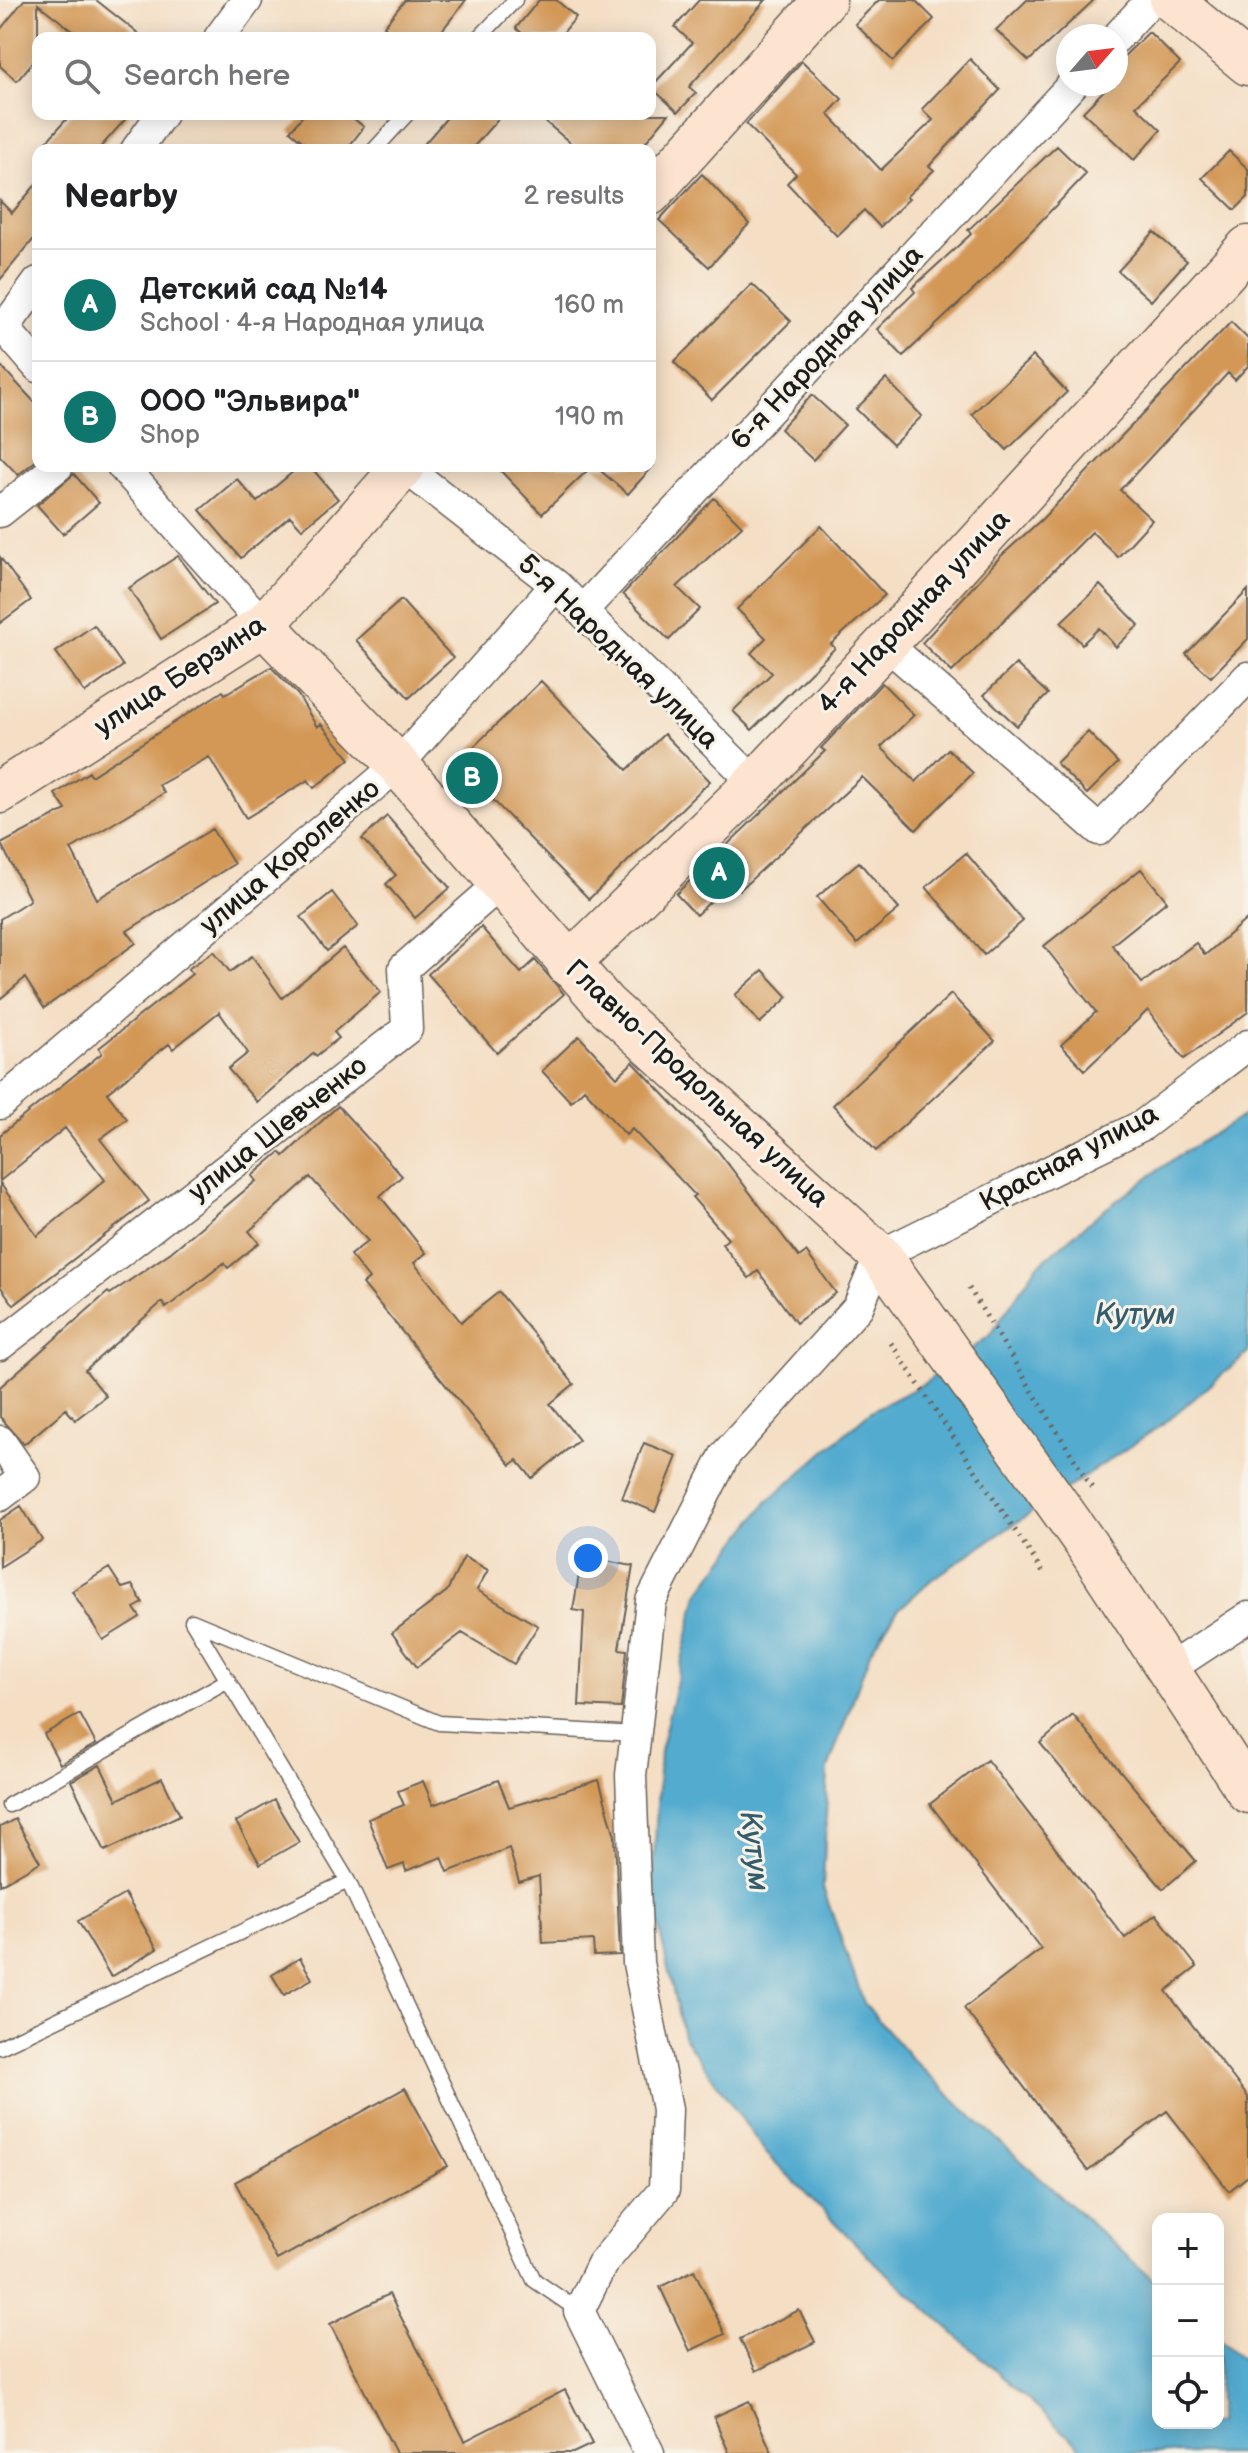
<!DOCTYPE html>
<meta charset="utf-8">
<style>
:root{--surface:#fff;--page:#f6f6f6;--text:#202124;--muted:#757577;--line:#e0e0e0;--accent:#0f766e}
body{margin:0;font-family:"Balsamiq Sans",sans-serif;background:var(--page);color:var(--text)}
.controls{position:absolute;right:24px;bottom:24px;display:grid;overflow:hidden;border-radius:16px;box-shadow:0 4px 20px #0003}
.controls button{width:72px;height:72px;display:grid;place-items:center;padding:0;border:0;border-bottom:2px solid var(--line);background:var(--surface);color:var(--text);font:40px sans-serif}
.compass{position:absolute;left:1056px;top:24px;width:72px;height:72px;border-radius:50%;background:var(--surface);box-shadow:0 4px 20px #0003;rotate:62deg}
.you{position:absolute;left:588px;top:1558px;width:28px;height:28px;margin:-20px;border:6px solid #fff;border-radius:50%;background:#1a73e8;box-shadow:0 0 0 12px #1a73e833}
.badge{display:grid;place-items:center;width:52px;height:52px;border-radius:50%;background:var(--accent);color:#fff;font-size:26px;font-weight:700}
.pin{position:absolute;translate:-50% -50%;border:4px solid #fff;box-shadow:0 2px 8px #0006}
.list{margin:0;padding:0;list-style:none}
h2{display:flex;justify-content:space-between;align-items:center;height:104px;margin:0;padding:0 32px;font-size:34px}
h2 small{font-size:26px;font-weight:400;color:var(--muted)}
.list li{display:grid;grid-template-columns:52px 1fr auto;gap:24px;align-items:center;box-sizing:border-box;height:112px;padding:0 32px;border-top:2px solid var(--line)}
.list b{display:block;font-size:30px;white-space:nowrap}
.list p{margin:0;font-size:26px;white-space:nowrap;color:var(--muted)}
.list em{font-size:26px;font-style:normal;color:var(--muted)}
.icon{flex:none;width:44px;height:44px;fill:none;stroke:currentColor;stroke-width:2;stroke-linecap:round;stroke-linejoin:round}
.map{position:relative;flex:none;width:1248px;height:2453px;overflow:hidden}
.search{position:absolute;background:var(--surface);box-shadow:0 4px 20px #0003;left:32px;top:32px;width:624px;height:88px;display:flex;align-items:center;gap:20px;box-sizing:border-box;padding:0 28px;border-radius:16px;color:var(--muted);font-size:30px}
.panel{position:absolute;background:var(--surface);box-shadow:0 4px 20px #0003;left:32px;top:144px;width:624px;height:328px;border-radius:16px}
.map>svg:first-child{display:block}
.water{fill:#52abcf;stroke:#376476;stroke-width:2}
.building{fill:#d39857}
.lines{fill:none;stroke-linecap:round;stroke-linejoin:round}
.lane-casing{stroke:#686057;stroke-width:17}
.street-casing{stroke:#686057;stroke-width:33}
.secondary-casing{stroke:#686057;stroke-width:45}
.path{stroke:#686057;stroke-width:5;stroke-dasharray:2 6;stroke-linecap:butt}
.lane{stroke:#fff;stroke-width:14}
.street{stroke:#fff;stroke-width:30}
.secondary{stroke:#fde4d0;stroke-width:42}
.labels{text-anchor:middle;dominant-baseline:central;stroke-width:6;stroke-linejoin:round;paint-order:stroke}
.street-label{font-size:28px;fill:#1c1c1c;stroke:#f7f3e8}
.water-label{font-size:30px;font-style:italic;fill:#345c6d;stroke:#f7f3e8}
</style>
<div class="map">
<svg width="1248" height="2453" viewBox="0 0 1248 2453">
<rect width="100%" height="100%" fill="#f7f3e8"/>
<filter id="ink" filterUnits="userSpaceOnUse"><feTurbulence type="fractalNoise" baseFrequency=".0125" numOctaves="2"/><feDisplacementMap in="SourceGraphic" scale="16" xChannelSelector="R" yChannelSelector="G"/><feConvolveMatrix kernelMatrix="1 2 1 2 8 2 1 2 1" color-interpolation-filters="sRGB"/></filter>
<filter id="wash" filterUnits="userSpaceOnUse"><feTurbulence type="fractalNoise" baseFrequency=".006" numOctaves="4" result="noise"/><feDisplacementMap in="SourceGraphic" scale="32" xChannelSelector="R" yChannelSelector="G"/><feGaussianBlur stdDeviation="1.8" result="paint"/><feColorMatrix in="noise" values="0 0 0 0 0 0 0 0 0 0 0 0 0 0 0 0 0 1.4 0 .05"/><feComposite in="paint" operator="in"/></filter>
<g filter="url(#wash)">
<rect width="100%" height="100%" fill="#f4dec4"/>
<!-- water -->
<path class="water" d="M 1248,1113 L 1248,1353 L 1163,1424 L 931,1580 L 898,1610 L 871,1650 L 828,1769 L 823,1888 L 864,2003 L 910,2057 L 977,2121 L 1158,2284 L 1158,2423 L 1218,2423 L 1218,2338 L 1248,2365 L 1248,2453 L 1087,2453 L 868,2256 L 766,2153 L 683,2036 L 652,1896 L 660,1751 L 698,1594 L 768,1501 L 871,1411 L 925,1383 L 989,1336 L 1037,1266 L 1096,1216 L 1176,1157 Z"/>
<g id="blocks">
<!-- building -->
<path class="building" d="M 24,0 L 96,0 L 144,38 L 82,38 L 38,4 L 38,56 L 17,81 L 0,66 L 0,30 Z
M 405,0 L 466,0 L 436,38 L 399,38 L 384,26 Z
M 539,0 L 556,0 L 576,17 L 559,38 L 527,38 L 516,28 Z
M 699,0 L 766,0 L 689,87 L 696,93 L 678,112 L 651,87 L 692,43 L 675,27 Z
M 879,0 L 915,0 L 934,19 L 893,61 L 855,24 Z
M 1027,0 L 1094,0 L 1029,61 L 996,30 Z
M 1149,32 L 1180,63 L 1136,106 L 1161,130 L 1134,160 L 1083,112 L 1110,84 L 1116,84 L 1116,77 L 1124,68 L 1118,62 Z
M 970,59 L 1000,90 L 929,166 L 934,170 L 906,197 L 909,199 L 880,227 L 864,210 L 837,236 L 787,183 L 796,174 L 746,124 L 802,61 L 842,99 L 828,114 L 881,170 L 933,120 L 922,109 Z
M 71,114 L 130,114 L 98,150 L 39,150 Z
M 304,114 L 348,114 L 364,127 L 346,150 L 313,150 L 290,131 Z
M 450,114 L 502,114 L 471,150 L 419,150 Z
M 536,114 L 669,114 L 639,150 L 579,150 Z
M 1057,146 L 1086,174 L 983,281 L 903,356 L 877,329 L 915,292 L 912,288 L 971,234 L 968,230 Z
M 1229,151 L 1248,169 L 1248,197 L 1235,210 L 1202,178 Z
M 702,174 L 749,224 L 709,267 L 659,220 Z
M 38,182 L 38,234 L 0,280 L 0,201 L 12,213 Z
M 1154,232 L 1187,261 L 1151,301 L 1118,271 Z
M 752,284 L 791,321 L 712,400 L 674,362 Z
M 1231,322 L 1248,339 L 1248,366 L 1235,380 L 1228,373 L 1120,490 L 1152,520 L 1118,557 L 1092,532 L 952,672 L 922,643 L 1001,556 L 1042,519 Z
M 1033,356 L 1067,392 L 1007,450 L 972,414 Z
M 0,365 L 38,406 L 38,459 L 18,475 L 0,456 Z
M 886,379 L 922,416 L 893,445 L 856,409 Z
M 812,395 L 845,425 L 813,460 L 780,429 Z
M 300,466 L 310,466 L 338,499 L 302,529 L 290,516 L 241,558 L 200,510 L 237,479 L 257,502 Z
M 496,466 L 592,466 L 542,514 Z
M 595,466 L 653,466 L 628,494 Z
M 74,474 L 99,503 L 63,534 L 37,505 Z
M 714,498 L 742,526 L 677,587 L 700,609 L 669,640 L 623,594 Z
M 821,526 L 885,595 L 831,644 L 835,648 L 752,730 L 733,711 L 772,673 L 751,653 L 766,638 L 737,609 Z
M 178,556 L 215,604 L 161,639 L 129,588 Z
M 0,557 L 31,600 L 0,623 Z
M 1100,585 L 1139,625 L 1116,647 L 1099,628 L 1082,644 L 1061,622 Z
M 1248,590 L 1248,639 L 1211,677 L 1186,654 Z
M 401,600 L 453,658 L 409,698 L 356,640 Z
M 94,625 L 123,666 L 85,693 L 56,652 Z
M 1016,664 L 1048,694 L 1017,726 L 984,695 Z
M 271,667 L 298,695 L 317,727 L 321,724 L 350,759 L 314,788 L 308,780 L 246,818 L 209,757 L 159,785 L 164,793 L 71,849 L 97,899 L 212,829 L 234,864 L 127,931 L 136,943 L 44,1008 L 25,978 L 0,999 L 0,919 L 30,900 L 1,844 L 66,810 L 55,794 L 89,772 L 91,776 L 223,691 L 225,694 Z
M 541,681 L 627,770 L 664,734 L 710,781 L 589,899 L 457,763 Z
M 882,683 L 914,715 L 881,747 L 916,782 L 948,749 L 973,773 L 916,830 L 862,777 L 740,890 L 731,882 L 696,915 L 676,894 L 825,751 L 821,748 Z
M 1088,732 L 1118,763 L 1087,794 L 1056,763 Z
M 387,816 L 450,888 L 415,918 L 386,884 L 396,875 L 362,839 Z
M 966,853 L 1023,921 L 984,955 L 926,887 Z
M 859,862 L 899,909 L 857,944 L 817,897 Z
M 1141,869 L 1167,901 L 1112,945 L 1142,983 L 1196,943 L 1205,955 L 1248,918 L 1248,1012 L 1184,1059 L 1148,1010 L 1085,1070 L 1061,1045 L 1096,1012 L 1044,946 Z
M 332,892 L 358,926 L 327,951 L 301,917 Z
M 481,927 L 521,973 L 535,960 L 564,994 L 497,1053 L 428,974 Z
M 343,948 L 381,992 L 334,1032 L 339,1038 L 316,1056 L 314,1053 L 257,1102 L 228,1069 L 248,1053 L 219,1012 L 173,1049 L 169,1044 L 107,1093 L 127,1119 L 100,1139 L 149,1201 L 14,1305 L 0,1286 L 0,1183 L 37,1236 L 105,1180 L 65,1128 L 0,1181 L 0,1135 L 102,1053 L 99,1048 L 192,974 L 188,969 L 214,951 L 230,972 L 252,956 L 282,998 Z
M 763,970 L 788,997 L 760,1023 L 735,995 Z
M 951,994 L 995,1041 L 876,1151 L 833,1105 Z
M 579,1036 L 617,1077 L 633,1062 L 718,1151 L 799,1257 L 806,1252 L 836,1293 L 796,1323 L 758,1271 L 749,1278 L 722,1244 L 728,1239 L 692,1197 L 695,1195 L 632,1129 L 626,1135 L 584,1089 L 571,1102 L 542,1071 Z
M 338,1106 L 402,1176 L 380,1196 L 426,1253 L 414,1263 L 461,1322 L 499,1292 L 574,1384 L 550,1404 L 579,1440 L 532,1478 L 517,1460 L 511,1465 L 363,1284 L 369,1279 L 350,1255 L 368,1241 L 310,1177 L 249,1231 L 259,1243 L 228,1268 L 224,1263 L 166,1308 L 162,1302 L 85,1370 L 106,1396 L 75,1420 L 66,1409 L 24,1444 L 0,1417 L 0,1387 L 108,1292 L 110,1294 L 171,1252 L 256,1181 L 252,1176 L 280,1152 L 284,1156 Z
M 644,1443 L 677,1456 L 655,1512 L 622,1498 Z
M 21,1506 L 42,1540 L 0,1567 L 0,1520 Z
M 464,1557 L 488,1570 L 477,1590 L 538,1626 L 514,1664 L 462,1633 L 417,1667 L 392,1633 L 447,1591 Z
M 582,1557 L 633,1566 L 619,1649 L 627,1650 L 621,1708 L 579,1706 L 584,1612 L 573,1610 Z
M 109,1568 L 122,1588 L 132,1585 L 143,1603 L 134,1608 L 140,1617 L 103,1640 L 72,1591 Z
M 80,1714 L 96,1744 L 60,1764 L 44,1734 Z
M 1073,1715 L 1196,1861 L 1163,1889 L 1040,1743 Z
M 987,1760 L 1125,1938 L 1156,1914 L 1197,1967 L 1166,1991 L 1248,2097 L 1248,2176 L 1229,2191 L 1167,2111 L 1088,2171 L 964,2008 L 1041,1949 L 930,1804 Z
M 100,1765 L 117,1800 L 162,1778 L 180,1815 L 105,1851 L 71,1781 Z
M 498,1780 L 509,1807 L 599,1780 L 615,1836 L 620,1955 L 594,1956 L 593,1940 L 543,1943 L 539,1876 L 519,1882 L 509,1848 L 448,1872 L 442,1857 L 406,1871 L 404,1864 L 388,1870 L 368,1819 L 404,1805 L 398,1791 L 423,1781 L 433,1805 Z
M 274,1800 L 299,1842 L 260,1864 L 236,1822 Z
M 15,1819 L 40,1862 L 0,1885 L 0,1827 Z
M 125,1894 L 157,1949 L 111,1977 L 78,1921 Z
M 300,1958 L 312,1979 L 284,1995 L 272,1975 Z
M 405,2088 L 448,2166 L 277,2260 L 235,2182 Z
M 694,2270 L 725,2334 L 690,2351 L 660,2287 Z
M 389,2294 L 465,2441 L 565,2390 L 592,2444 L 573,2453 L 396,2453 L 330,2324 Z
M 799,2310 L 815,2342 L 756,2371 L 740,2339 Z
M 749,2401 L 772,2453 L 729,2453 L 714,2417 Z"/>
</g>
</g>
<g filter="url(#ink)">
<use href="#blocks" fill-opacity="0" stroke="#686057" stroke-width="2"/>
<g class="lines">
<!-- lane casing -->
<g class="lane-casing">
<path id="lane" d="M 479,38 L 515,0
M 374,150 L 407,114
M 9,1805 L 228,1680
M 0,2047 L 348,1881
M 579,2311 L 534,2280 L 348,1881 L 192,1621 L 439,1723 L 636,1734"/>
</g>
<!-- street casing -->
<g class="street-casing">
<path id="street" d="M 219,38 L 247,0
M 1116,38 L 1151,0
M 136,150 L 162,114
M 0,323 L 38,367
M 5,327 L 38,282
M 122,466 L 264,625
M 403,466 L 556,585 L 755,783
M 0,512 L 58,466
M 582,611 L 1073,84
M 886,644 L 1099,830 L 1248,677
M 0,1104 L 398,765 L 556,585
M 0,1345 L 407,1029 L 404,968 L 500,884
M 0,1441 L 25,1477 L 0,1496
M 1169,1669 L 1248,1617
M 649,2453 L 579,2311 L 602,2264 L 664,2190 L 667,2109 L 638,1963 L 631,1775 L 651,1601 L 725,1455 L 858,1307 L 880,1255 L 1143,1125 L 1248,1045"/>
</g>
<!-- secondary casing -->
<g class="secondary-casing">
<path id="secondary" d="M 1171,0 L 1248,64
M 650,194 L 825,0
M 264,625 L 398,765 L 605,1004 L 880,1255 L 1086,1544 L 1248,1792
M 0,792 L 264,625 L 404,466
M 568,965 L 755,783 L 886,644 L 1248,247"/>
</g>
<!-- path -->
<path class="path" d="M 969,1288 L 1092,1488
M 891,1343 L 1044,1574"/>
<!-- lane -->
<use href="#lane" class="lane"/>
<!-- street -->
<use href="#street" class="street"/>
<!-- secondary -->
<use href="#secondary" class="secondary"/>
</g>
</g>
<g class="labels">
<!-- street labels -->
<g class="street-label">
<text transform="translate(827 348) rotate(-47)">6-я Народная улица</text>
<text transform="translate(914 612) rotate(-47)">4-я Народная улица</text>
<text transform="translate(618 652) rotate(44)">5-я Народная улица</text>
<text transform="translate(180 676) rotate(-33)">улица Берзина</text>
<text transform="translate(290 857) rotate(-40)">улица Короленко</text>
<text transform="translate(697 1084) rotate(43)">Главно-Продольная улица</text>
<text transform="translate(278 1129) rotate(-38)">улица Шевченко</text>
<text transform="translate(1069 1158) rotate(-28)">Красная улица</text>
</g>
<!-- water labels -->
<g class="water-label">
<text x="1135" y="1315">Кутум</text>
<text transform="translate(754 1851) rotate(83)">Кутум</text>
</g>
</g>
</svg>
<div class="controls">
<button>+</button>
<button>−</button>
<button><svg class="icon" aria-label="locate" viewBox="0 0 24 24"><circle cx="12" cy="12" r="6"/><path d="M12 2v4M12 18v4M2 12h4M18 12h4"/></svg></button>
</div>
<svg class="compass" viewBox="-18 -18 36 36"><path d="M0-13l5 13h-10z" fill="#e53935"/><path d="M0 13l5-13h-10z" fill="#757577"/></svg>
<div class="you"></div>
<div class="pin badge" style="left:719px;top:873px">A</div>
<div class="pin badge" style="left:472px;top:778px">B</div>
<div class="search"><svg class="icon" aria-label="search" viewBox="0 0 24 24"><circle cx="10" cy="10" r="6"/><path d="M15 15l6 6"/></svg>Search here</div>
<section class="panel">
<h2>Nearby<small>2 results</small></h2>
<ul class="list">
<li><span class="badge">A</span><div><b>Детский сад №14</b><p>School · 4-я Народная улица</p></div><em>160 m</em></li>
<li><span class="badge">B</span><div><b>ООО &quot;Эльвира&quot;</b><p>Shop</p></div><em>190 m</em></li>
</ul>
</section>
</div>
